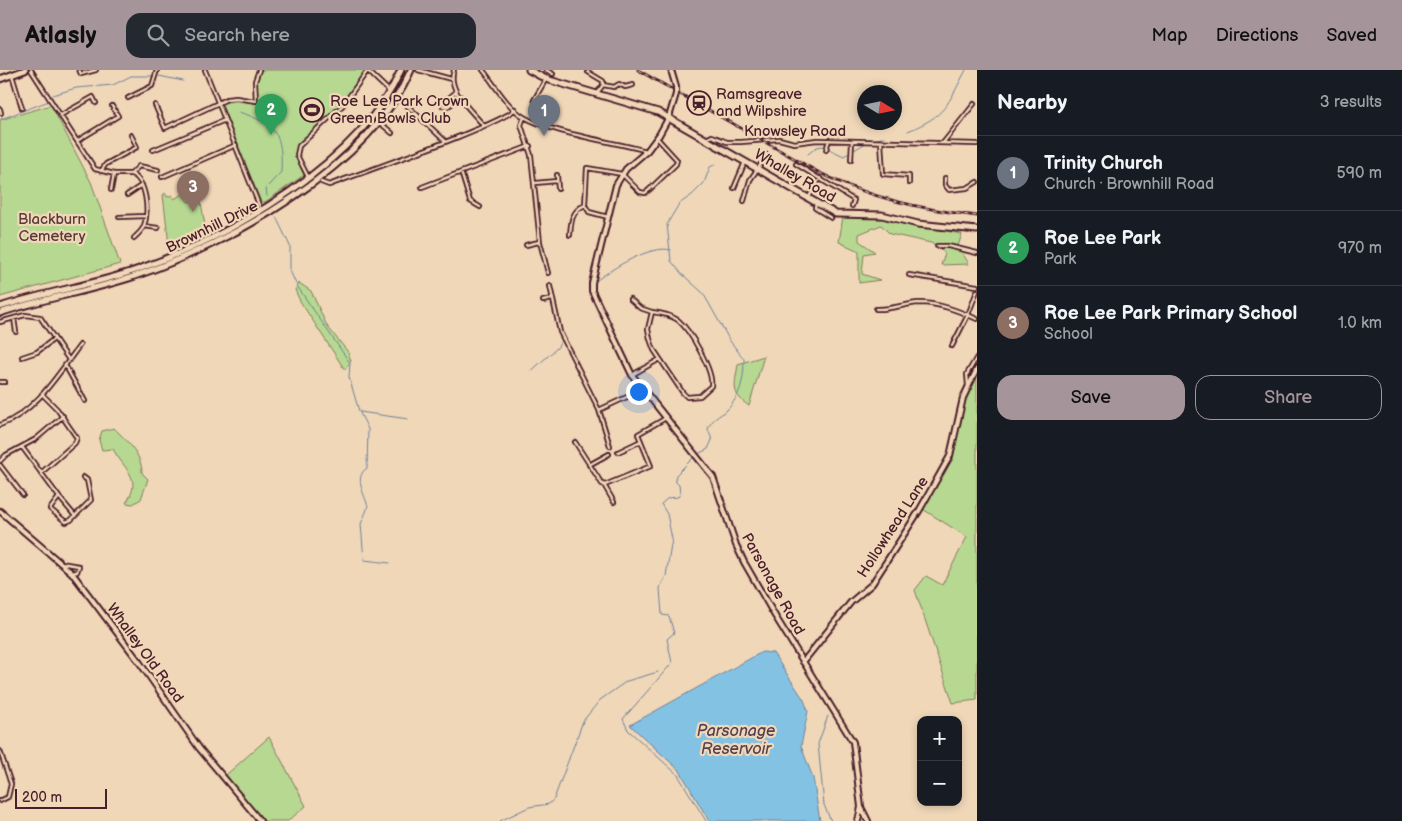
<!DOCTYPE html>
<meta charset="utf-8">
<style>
:root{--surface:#171b24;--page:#242831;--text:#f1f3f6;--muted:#9ea1a6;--line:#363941;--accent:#a6949b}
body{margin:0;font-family:"Balsamiq Sans",sans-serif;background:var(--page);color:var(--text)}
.controls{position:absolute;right:15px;bottom:15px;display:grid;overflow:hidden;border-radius:10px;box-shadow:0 2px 8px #0003}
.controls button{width:45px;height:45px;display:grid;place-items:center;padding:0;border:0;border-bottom:1px solid var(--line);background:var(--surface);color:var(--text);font:25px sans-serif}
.compass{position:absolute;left:857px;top:15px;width:45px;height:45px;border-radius:50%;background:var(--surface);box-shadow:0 2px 8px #0003;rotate:100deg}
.scale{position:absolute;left:15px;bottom:12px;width:92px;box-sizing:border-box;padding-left:5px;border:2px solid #4a1f2b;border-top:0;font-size:14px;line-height:18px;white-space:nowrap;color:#4a1f2b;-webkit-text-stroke:4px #f0d7b8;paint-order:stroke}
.you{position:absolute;left:638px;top:321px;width:18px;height:18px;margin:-12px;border:4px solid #fff;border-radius:50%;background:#1a73e8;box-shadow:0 0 0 8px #1a73e833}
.badge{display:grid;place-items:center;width:32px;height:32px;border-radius:50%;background:var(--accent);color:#fff;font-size:16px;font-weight:700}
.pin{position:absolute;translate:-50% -41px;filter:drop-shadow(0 1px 2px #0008)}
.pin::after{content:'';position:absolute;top:26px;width:18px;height:15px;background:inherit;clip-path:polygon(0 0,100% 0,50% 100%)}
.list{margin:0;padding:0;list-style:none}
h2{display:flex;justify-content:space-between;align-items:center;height:65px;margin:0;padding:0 20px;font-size:21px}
h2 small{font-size:16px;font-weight:400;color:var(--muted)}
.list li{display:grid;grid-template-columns:32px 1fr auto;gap:15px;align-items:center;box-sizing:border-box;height:75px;padding:0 20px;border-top:1px solid var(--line)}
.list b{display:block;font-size:19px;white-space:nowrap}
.list p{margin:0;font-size:16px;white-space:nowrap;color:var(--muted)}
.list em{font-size:16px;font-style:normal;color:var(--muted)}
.actions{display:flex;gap:10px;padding:15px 20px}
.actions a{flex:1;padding:11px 0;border:1px solid var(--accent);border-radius:15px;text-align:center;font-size:18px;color:var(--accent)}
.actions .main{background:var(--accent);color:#111}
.icon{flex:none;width:28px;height:28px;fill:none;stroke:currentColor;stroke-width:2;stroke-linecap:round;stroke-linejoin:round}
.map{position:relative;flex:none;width:977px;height:751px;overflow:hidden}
header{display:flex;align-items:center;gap:30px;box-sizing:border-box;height:70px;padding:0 25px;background:var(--accent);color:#111}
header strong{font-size:24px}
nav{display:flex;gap:28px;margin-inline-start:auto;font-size:18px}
.search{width:350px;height:45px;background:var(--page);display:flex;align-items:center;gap:12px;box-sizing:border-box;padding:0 18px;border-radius:15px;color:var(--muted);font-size:19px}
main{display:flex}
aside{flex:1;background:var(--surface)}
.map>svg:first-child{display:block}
.green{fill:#b6d891;stroke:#807c5e}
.water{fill:#84c2e4;stroke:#6d819a}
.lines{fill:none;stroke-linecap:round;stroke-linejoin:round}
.stream{stroke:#6d819a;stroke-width:1}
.street-casing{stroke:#4a1f2b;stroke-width:6}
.secondary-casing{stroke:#4a1f2b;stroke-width:8}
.highway-casing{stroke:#4a1f2b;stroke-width:9}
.street{stroke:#f0d7b8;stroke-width:2.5}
.secondary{stroke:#f0d7b8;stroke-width:4}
.highway{stroke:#f0d7b8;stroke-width:5}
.rail-casing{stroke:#4a1f2b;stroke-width:3}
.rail{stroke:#f0d7b8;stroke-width:1;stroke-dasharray:4;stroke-linecap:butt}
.secondary-bridge-casing{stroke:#4a1f2b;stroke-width:8;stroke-linecap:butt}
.secondary-bridge{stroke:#f0d7b8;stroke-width:4}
.labels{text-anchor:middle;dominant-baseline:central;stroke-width:4.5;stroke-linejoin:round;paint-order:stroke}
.poi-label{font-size:15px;fill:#4a1f2b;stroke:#f0d7b8;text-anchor:start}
.street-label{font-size:15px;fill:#4a1f2b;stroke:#f0d7b8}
.park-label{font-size:15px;fill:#5a3b3a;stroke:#f0d7b8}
.water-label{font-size:16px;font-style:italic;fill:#564050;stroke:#f0d7b8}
</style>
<header>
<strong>Atlasly</strong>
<div class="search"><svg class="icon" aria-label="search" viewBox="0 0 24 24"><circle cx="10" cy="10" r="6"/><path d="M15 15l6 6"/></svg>Search here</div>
<nav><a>Map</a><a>Directions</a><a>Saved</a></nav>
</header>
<main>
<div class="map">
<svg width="977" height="751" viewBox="0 0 977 751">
<rect width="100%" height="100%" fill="#f0d7b8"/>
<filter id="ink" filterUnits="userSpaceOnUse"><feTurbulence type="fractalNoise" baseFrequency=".02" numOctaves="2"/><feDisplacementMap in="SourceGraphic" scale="10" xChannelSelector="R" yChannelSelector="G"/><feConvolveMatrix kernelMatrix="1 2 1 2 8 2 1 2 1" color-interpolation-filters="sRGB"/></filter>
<g filter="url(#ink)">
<!-- green -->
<path class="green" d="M 261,0 L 366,0 L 346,30 L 299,72 L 296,88 L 304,105 L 265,132 L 261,132 L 221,33 L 238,30 L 253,33 L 258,31 L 256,15 Z
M 51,35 L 91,112 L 120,194 L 0,227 L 0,50 Z
M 165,123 L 167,127 L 172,125 L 174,129 L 183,124 L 188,132 L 193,130 L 195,134 L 201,132 L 206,161 L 169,175 L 163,125 Z
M 843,146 L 882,149 L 962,164 L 958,176 L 969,194 L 941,195 L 945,183 L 931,173 L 890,164 L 881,155 L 859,164 L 859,171 L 875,182 L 864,184 L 862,204 L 880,210 L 859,213 L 859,181 L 839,172 Z
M 299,213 L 311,221 L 327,256 L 348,282 L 351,291 L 345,300 L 300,231 L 295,220 Z
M 764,286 L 749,336 C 730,323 735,315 738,294 Z
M 977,299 L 977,630 L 953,633 L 915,520 L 926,506 L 942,515 L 967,467 L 921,438 L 950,386 L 959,341 Z
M 114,358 C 127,371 142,384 142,403 L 148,409 L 141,429 L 133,434 L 126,433 C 143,408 125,401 113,379 L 102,380 L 99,370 L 102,361 Z
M 269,667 L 306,736 L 288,751 L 263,751 L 226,705 Z"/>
<!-- water -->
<path class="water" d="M 762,582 L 773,583 L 804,630 L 808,641 L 801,676 L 813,708 L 820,751 L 709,751 L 680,701 L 630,655 Z"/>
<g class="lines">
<!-- stream -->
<path class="stream" d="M 159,6 L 183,11
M 53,25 L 76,18 L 113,15 L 131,6 L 153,6
M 239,42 C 276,54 283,64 281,102 L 266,118 L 267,126
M 1,49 L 49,31
M 908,61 C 947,45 947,35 966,0
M 869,71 L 885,67
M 808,84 L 817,77 L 822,76 L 844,86 L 866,73
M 276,147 L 290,176 L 290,201 L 297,216 L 350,293 L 349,307 L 359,341 L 368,359 L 367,398 C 353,408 365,424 368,437 L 361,454 L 364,490 L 390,493
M 596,211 C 611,199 651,174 671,180
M 529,303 L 557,278 L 562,270
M 360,342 L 408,349
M 698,384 L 708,379 L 712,370 L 708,359 C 712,348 719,347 727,340 C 741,325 744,309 744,289 L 730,271 L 703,223 L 682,204 L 671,191 L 667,154 L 679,134 L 692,125 L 704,113 L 710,97 L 716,94
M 695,386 L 676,405 L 675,411 L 679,415 L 680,424 L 678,427 L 668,428 L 661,434 L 667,444 L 672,469 L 666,506 L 660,518 L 662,545 L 669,546 L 674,563 L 667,569 L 672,593 L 623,649 L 628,660 L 678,705 L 706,751
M 828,646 L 818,674 L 824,735 L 831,751
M 500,751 L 529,737 L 549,734 L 554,729 L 583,651 L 600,630 L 627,611 L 658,602"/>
<!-- street casing -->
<g class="street-casing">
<path id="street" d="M 31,0 L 95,99 L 114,104 L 131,104
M 79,0 L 81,4 L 96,0
M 205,0 L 261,140
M 418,0 L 451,9
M 454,0 C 446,20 472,41 484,56
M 483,0 C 495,15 507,37 524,47 C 554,64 611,71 647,81
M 546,0 L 553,4
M 368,1 L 389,21
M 588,2 L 603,11 L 603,15 L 614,17 L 619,14 L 625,17 L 633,15
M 12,5 L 22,38
M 456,22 L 444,32 L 443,36 L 447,37 L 461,27
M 597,23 L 603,15
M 397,26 L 445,71
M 128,28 L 152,16 L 157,0
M 534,30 L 546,9
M 155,35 L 165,58 L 227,29 L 236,28 L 256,31 L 255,11 L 259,0
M 0,39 L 1,43
M 61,45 L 93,27 L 96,33
M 524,47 L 521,55 L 531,85 L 540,172 L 548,203
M 378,51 L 392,63
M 706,69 L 712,66 L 727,72 L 741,72 L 779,69 L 794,73 L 817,70 L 977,74
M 77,71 L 118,46 L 112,36
M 881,72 L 883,104 L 909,106 L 909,113
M 943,73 L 974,34
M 153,80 L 225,50
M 826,80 L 829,70
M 851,90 L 852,72
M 796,94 L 854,130 L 852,136
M 101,101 L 106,94 L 137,77 L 131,65
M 461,102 L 470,131 L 480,137
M 131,104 C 147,110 149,142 144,156 C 142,161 138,164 134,168
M 131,104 L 139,96 L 158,100
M 557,105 L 558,119
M 162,107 L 236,75
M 308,107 L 297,85 L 299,76 L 343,35 L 368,0
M 945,108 L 945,115 L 949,120 L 967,118 L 977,112
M 321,112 L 329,115 C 357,104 504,54 515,39
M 535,113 L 557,111
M 422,117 L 530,76
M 734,118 L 745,92
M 111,120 L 114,104
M 127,125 L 142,115
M 809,127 L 820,108
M 744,131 L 750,110 L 767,85
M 816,133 L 815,138 L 831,148
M 585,135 L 587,98 L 622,104 L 640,122 L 645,123 L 649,120 L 676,94 L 677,90 L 657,68
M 119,147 L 146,146
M 144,156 L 158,158
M 570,165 C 571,153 571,141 585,135 L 589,142 L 608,147
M 526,175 L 539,172
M 937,176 L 948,176 L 977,183
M 909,205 L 977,216
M 550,216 L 560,262 L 599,340 L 610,376
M 630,229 L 640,238 L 652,242
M 543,231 L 552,229
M 876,239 C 891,240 904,234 919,233 C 939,233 959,241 977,249
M 652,242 C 661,243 670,245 678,250 C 690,260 714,301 711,316 L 700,326 L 687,327 L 683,323 L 654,280 L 650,269 L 648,259 Z
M 14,248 L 16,262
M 0,252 L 25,245 L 40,247 L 69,290
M 952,276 L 968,245 L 977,221
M 22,287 L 37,282 L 54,269
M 65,295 L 85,331
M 632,305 L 660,289
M 0,312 L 5,312
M 968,316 L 967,304 L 977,287
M 599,340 L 642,320
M 0,355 C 35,343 59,303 80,275
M 575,372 L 602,414 L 605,415 L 651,396 L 638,364 L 666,348
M 22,377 L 59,427 L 50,439 L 66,452 L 71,450 L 91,430 L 87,410 L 83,407
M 618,382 L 641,371
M 0,391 L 6,385 L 36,369 L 63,346
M 0,395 L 23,425
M 589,395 L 609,384
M 41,403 L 75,373 L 77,368 L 57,339 L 42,324
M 604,415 L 614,432
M 59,427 L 75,446
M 61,493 L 79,496 L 77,502 L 72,503
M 0,681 L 11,714 L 8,727 L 0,731"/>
</g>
<!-- secondary casing -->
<g class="secondary-casing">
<path id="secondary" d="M 671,0 L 676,17
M 676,24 L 669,47 L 659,65 L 647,81 L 626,99 L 616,115 L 592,213 L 592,221 L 632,305 L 713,407 L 736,475 L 744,492 L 775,546 L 853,672 L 861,737 L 858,751
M 0,441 L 72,503 L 140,593 L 199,678 L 260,751
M 803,592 L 851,532 L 872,514 L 919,441 L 950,386 L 963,328 L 977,299
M 861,737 L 868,751"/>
</g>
<!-- highway casing -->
<g class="highway-casing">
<path id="highway" d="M 529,0 L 546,9 L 658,42 L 836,144 L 882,145 L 918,154 L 977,160
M 0,9 L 25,0
M 0,237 C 45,222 94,215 139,199 C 231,166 360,93 401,0
M 0,243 C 44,228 91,221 135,206 C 231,173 369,97 411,0"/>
</g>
<!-- street -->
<use href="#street" class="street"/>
<!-- secondary -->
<use href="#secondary" class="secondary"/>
<!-- highway -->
<use href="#highway" class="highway"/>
<!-- rail casing -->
<g class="rail-casing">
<path id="rail" d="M 638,0 L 818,102 C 869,128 921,139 977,146"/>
</g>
<!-- rail -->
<use href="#rail" class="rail"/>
<!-- secondary-bridge casing -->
<g class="secondary-bridge-casing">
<path id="secondary-bridge" d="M 676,24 L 676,17"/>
</g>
<!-- secondary-bridge -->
<use href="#secondary-bridge" class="secondary-bridge"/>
</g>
</g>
<!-- icons -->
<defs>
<g id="station-ring" transform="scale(1.25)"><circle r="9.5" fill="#f0d7b8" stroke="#4a1f2b" stroke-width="1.5"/><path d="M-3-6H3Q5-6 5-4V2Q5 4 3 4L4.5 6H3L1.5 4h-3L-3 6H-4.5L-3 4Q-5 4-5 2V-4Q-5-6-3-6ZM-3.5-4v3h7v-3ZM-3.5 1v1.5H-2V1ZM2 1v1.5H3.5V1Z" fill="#4a1f2b"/></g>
<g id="stadium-ring" transform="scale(1.25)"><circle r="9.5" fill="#f0d7b8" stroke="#4a1f2b" stroke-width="1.5"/><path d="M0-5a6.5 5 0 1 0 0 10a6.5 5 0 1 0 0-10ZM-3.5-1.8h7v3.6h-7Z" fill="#4a1f2b"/></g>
</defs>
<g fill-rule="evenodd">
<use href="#station-ring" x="699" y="33"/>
<use href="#stadium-ring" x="312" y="40"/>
</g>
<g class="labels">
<!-- poi labels -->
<g class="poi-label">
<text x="716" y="24">Ramsgreave<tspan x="716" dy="17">and Wilpshire</tspan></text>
<text x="330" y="31">Roe Lee Park Crown<tspan x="330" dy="17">Green Bowls Club</tspan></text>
</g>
<!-- street labels -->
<g class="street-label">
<text x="795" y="61">Knowsley Road</text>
<text transform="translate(795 106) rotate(30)">Whalley Road</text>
<text transform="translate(212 157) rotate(-26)">Brownhill Drive</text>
<text transform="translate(893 457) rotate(-57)">Hollowhead Lane</text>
<text transform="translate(773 514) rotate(61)">Parsonage Road</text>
<text transform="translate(145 583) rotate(54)">Whalley Old Road</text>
</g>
<!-- park labels -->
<g class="park-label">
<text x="52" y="149">Blackburn<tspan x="52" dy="17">Cemetery</tspan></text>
</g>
<!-- water labels -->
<g class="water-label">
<text x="736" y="661">Parsonage<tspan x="736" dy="18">Reservoir</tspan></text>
</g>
</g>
</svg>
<div class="controls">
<button>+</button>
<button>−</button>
</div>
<svg class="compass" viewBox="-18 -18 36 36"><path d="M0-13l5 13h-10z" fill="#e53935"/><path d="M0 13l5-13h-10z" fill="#9ea1a6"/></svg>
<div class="scale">200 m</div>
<div class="you"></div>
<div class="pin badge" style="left:544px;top:66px;background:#6b7280">1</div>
<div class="pin badge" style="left:271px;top:65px;background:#2e9e5b">2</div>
<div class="pin badge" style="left:193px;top:142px;background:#8d6e63">3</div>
</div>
<aside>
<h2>Nearby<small>3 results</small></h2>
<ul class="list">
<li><span class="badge" style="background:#6b7280">1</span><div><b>Trinity Church</b><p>Church · Brownhill Road</p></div><em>590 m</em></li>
<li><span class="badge" style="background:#2e9e5b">2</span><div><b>Roe Lee Park</b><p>Park</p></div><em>970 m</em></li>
<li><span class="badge" style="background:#8d6e63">3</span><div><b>Roe Lee Park Primary School</b><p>School</p></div><em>1.0 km</em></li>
</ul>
<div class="actions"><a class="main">Save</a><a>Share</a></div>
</aside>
</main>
